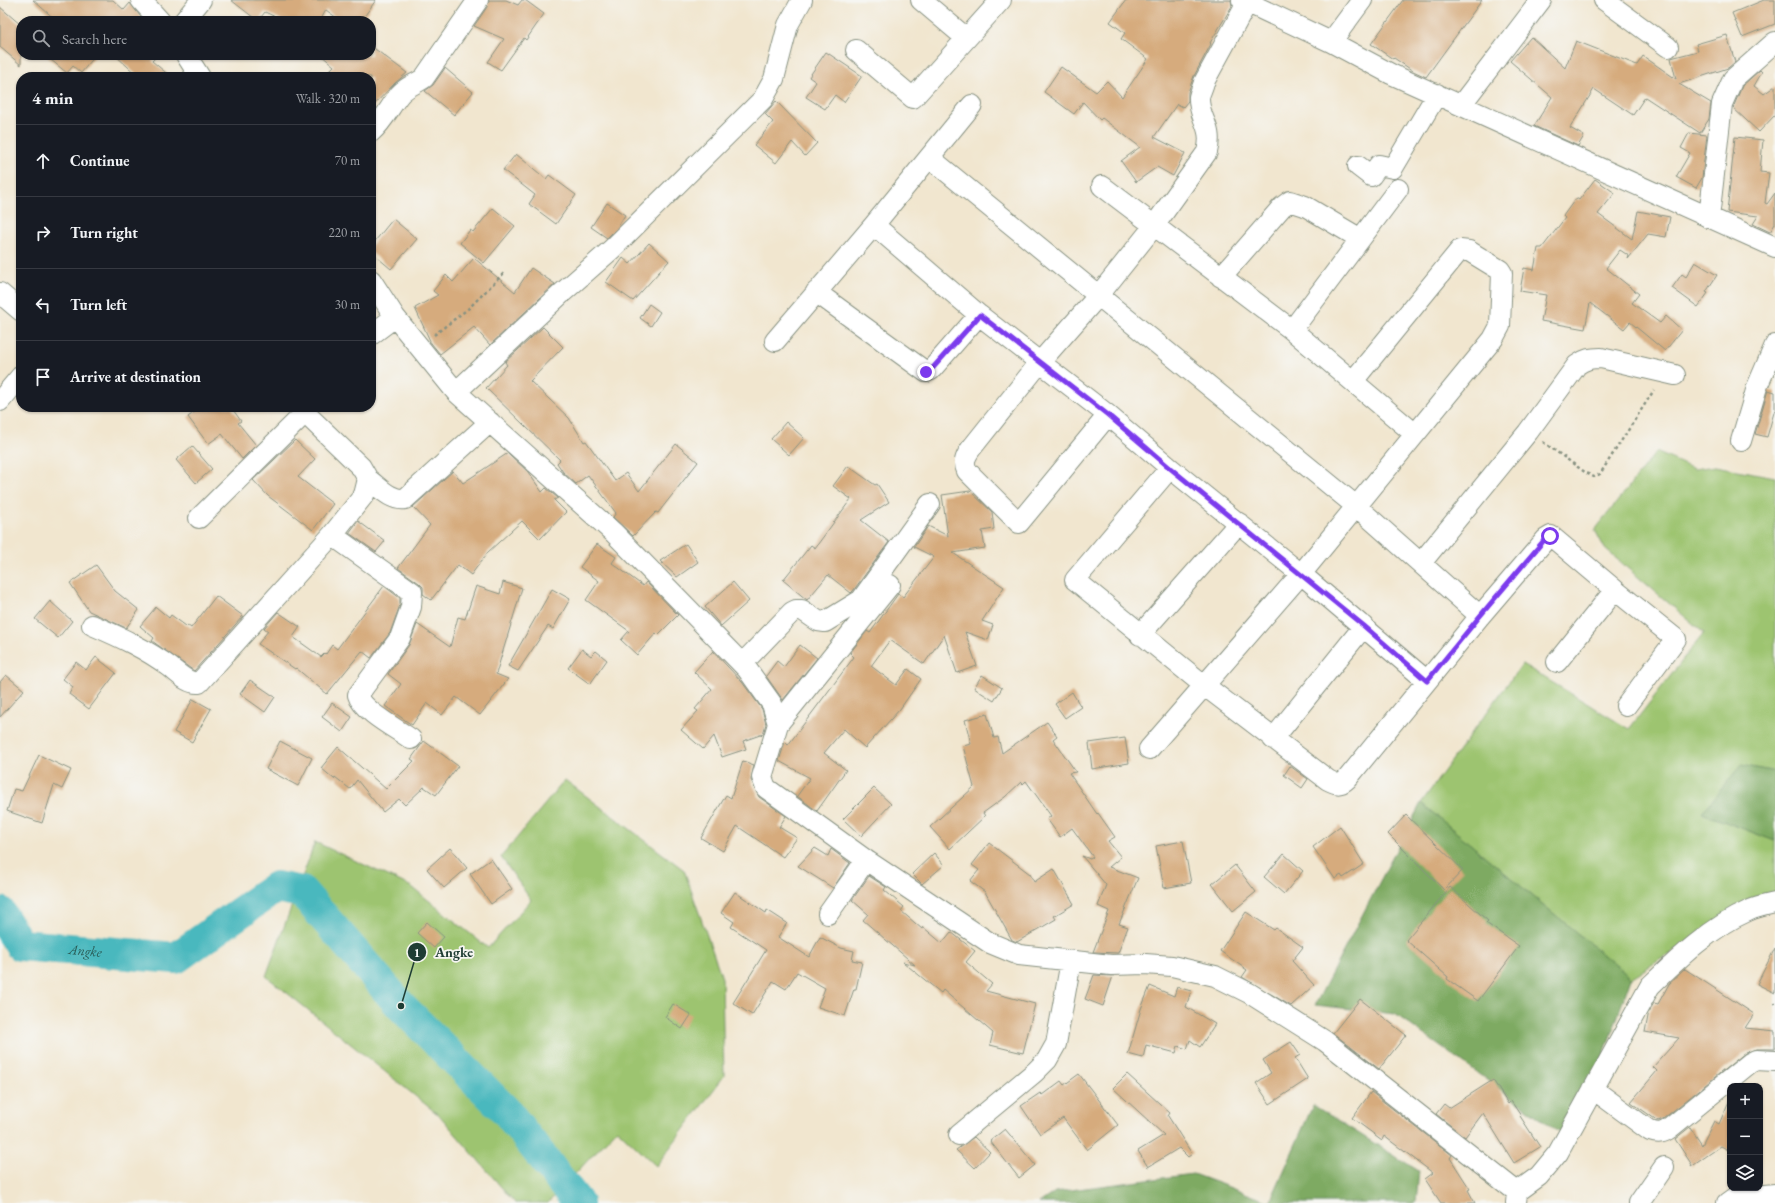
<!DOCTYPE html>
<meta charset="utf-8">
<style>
:root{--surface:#171b24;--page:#20242c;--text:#f1f3f6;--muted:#9ea1a6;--line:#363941}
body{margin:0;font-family:"EB Garamond",serif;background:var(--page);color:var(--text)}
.controls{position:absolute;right:12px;bottom:12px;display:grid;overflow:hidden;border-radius:8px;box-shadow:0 1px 3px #0004}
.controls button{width:36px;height:36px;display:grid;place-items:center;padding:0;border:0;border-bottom:1px solid var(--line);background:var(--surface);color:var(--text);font:20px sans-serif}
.stop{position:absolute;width:12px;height:12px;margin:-9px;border:3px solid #7c3aed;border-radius:50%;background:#fff}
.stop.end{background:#7c3aed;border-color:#fff;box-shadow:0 1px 4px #0008}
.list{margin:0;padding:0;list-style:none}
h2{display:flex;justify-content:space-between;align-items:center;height:52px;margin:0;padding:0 16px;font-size:17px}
h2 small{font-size:13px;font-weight:400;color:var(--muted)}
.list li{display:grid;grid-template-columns:26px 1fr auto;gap:12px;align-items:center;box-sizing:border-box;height:72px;padding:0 16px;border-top:1px solid var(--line)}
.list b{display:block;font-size:15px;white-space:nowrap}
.list em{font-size:13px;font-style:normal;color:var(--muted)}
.icon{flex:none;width:22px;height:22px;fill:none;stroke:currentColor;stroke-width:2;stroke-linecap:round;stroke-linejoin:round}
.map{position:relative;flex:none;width:1775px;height:1203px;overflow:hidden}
.search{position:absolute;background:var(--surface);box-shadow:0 1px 3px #0004;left:16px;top:16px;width:360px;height:44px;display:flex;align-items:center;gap:10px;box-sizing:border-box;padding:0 14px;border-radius:16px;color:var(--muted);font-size:15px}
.panel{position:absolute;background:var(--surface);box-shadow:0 1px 3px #0004;left:16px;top:72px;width:360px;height:340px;border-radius:16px}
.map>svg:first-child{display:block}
.green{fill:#9dc46f;stroke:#5e8052}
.forest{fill:#7eaa62;stroke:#4e744b}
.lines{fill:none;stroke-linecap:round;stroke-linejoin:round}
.river{stroke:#49b8be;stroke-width:32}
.building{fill:#d6ab7d}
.minor-casing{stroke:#889282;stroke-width:22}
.path{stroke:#889282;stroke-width:2.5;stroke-dasharray:3 3;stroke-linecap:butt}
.minor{stroke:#fff;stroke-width:20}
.route{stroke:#7c3aed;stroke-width:5}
.labels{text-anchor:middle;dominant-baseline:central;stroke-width:3.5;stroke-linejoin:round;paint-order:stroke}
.water-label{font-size:14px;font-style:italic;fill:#2a5c56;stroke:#f6f6f2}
.leader{fill:none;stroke:#1f3d34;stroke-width:1.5}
.callout-dot{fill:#1f3d34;stroke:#f6f6f2;stroke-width:1.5}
.mark-label{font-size:12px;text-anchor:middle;font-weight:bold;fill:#fff}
.callout-label{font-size:14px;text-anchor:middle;font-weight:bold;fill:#1f3d34;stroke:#f6f6f2;stroke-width:3.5;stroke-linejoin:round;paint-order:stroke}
</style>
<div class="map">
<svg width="1775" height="1203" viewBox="0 0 1775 1203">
<rect width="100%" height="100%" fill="#f6f6f2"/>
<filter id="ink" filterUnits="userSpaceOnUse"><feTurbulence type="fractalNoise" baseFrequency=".025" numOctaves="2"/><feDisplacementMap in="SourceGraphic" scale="8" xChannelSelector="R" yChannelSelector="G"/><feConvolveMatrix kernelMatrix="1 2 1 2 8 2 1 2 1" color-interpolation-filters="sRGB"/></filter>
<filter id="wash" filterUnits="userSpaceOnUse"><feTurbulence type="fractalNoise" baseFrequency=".012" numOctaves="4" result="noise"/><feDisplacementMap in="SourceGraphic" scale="16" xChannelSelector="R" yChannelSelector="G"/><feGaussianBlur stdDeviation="0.9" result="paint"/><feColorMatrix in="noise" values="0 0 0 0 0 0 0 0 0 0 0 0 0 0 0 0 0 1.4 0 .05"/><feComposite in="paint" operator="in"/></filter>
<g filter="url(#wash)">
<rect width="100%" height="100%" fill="#f1e6cf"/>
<!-- green -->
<path class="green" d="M 1656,452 L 1694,469 L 1715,466 L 1775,477 L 1775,772 L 1741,765 L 1702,813 L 1775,841 L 1775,899 L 1747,905 L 1631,978 L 1421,803 L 1522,664 L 1629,729 L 1704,633 L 1605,549 L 1595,530 Z
M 565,780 L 684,870 L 722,978 L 724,1076 L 656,1166 L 617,1129 L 548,1203 L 515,1203 L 440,1116 L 266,976 L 315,842 L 412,887 L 488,948 L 531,900 L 501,857 Z"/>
<!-- forest -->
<path class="forest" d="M 1741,765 L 1775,772 L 1775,841 L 1702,813 Z
M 1421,803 L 1631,978 L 1573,1142 L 1395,1014 L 1315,1005 Z
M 1313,1105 L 1419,1171 L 1416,1203 L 1039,1203 L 1055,1192 L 1193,1174 L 1270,1202 Z"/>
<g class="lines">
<!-- river -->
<path class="river" id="s1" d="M 0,912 L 20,945 L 176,958 L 276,887 L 302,892 L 401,1006 L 508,1113 L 578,1203"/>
</g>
<g id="blocks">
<!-- building -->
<path class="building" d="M 33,0 L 113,0 L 124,10 L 130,3 L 144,21 L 57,21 Z
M 231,0 L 376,0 L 361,21 L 341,21 L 326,10 L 320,21 L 284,21 L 265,12 L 258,21 Z
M 489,0 L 506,0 L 518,5 L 522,0 L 525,0 L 544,14 L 526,40 L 524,38 L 501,70 L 488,62 L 504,39 L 474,26 L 487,7 Z
M 1126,0 L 1231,0 L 1232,6 L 1210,43 L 1211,44 L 1194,76 L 1188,92 L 1188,101 L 1183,107 L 1177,104 L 1154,137 L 1185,153 L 1173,176 L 1157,167 L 1136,182 L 1121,161 L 1140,147 L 1102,118 L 1100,120 L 1083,102 L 1074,114 L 1044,92 L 1061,67 L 1096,92 L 1107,81 L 1122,97 L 1148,59 L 1121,39 L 1125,33 L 1110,22 Z
M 1403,0 L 1482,0 L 1426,77 L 1413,71 L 1394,58 L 1393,59 L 1371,44 Z
M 1764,0 L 1775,0 L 1775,24 L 1742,37 L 1732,13 Z
M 0,7 L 21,25 L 21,65 L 0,47 Z
M 1727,35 L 1735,62 L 1728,68 L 1679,84 L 1711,103 L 1709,119 L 1700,133 L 1645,97 L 1633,115 L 1594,89 L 1570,128 L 1584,136 L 1578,146 L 1534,126 L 1552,97 L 1510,61 L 1531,37 L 1565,68 L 1576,41 L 1637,65 L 1643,56 L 1676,79 L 1671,58 L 1698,51 L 1696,44 Z
M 371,46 L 407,73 L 395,83 L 371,108 L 371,77 L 323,77 L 334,66 L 321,55 L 371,55 Z
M 826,52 L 862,76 L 844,102 L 835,95 L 825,109 L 806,97 L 816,82 L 809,77 Z
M 45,55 L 96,55 L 81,73 L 73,66 L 67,73 Z
M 115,55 L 158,55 L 152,61 L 171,77 L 139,77 Z
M 445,68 L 473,92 L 454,115 L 425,91 L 433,85 Z
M 1760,70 L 1762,72 L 1754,86 L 1764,94 L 1775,86 L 1775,115 L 1759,132 L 1733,108 L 1742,86 Z
M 776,101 L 817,143 L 805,156 L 792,142 L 776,163 L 754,145 L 773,122 L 765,114 Z
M 1689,133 L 1707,135 L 1702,178 L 1696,188 L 1676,177 L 1690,153 L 1681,148 Z
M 1735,137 L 1763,140 L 1760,172 L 1769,173 L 1765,203 L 1767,204 L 1775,193 L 1775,224 L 1770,232 L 1753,224 L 1758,216 L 1727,212 Z
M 516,154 L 546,179 L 549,175 L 576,195 L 556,224 L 529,204 L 535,195 L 503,170 Z
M 1595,179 L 1615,193 L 1598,214 L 1632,239 L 1638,211 L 1670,217 L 1666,237 L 1648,234 L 1628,259 L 1629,256 L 1620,250 L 1606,268 L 1639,294 L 1632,303 L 1660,323 L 1666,316 L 1682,330 L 1665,351 L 1630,322 L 1624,329 L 1590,303 L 1585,329 L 1541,321 L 1546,295 L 1520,291 L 1524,268 L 1534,270 L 1538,248 L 1542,248 L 1565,218 L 1563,216 L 1576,198 L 1579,200 Z
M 607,203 L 625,215 L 617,228 L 607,238 L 591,227 Z
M 493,208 L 515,226 L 484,263 L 460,243 L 470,230 L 473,232 Z
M 393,219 L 417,239 L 391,269 L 371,252 L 371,246 Z
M 649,243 L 669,261 L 633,301 L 606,282 L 623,258 L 630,264 Z
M 474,258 L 515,292 L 531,268 L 555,284 L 490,345 L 474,327 L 440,354 L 431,343 L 415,308 L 438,295 L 433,291 L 446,275 L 453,282 Z
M 1695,262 L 1717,275 L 1706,292 L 1708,293 L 1698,307 L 1672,288 L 1682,274 L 1686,277 Z
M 649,304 L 660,312 L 651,326 L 640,318 Z
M 543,327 L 563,347 L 530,381 L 569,418 L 584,442 L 586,441 L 615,481 L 626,473 L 639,491 L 676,444 L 698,462 L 658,513 L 656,512 L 633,536 L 613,517 L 616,513 L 588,475 L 576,484 L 563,472 L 557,463 L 560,460 L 486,388 L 507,365 L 505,362 Z
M 1768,390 L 1775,392 L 1775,409 L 1767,437 L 1755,434 Z
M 201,407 L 231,407 L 241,421 L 238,423 L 256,445 L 242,459 L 222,434 L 208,444 L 188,417 Z
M 786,422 L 804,438 L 789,455 L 771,439 Z
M 295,440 L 315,459 L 298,477 L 333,504 L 313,530 L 268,496 L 253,480 Z
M 192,446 L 212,469 L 196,483 L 176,460 Z
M 508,453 L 528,472 L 542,492 L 546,488 L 558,498 L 554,500 L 566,512 L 540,539 L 522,521 L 488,552 L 471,575 L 458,565 L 431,600 L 423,594 L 423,587 L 419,583 L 398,568 L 430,525 L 413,507 L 453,471 L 463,483 Z
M 848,466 L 875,485 L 877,484 L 889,502 L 861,520 L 889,542 L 853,591 L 851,593 L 828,575 L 807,600 L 783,580 L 811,545 L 815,548 L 851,499 L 833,486 Z
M 970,491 L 992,512 L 994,529 L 982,531 L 985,548 L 953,553 L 1004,587 L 982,621 L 993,625 L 988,640 L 965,632 L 977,666 L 957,673 L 944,635 L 924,664 L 890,640 L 871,666 L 896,685 L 908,669 L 921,679 L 900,709 L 865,748 L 844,729 L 824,753 L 846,770 L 817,811 L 797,796 L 810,778 L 779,761 L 785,742 L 788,745 L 854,657 L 850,653 L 867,631 L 870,633 L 898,594 L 903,597 L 934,557 L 914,547 L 928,526 L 948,536 L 942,495 Z
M 358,521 L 385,541 L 376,552 L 349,533 Z
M 597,544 L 616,557 L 612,563 L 643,586 L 646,582 L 678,615 L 658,635 L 656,633 L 637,655 L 621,640 L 629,631 L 586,600 L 599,581 L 580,567 Z
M 686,544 L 698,562 L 677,577 L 660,561 Z
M 96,565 L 115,591 L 139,610 L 126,628 L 89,611 L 70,583 Z
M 503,582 L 522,588 L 496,674 L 508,679 L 480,715 L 456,697 L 442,715 L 427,703 L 412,725 L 385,706 L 401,684 L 388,674 L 409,645 L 417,624 L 450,647 L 458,617 L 465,619 L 476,586 L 500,594 Z
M 733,582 L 749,601 L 721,626 L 705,607 Z
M 384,586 L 400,598 L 400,605 L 390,633 L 371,658 L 362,651 L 327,694 L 296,668 L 295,669 L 258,644 L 268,631 L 264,628 L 278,612 L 300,627 L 293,637 L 321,657 L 325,653 L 326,654 L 332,645 L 337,649 Z
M 552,589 L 570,599 L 553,629 L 548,626 L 518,671 L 508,666 Z
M 216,596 L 243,616 L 194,671 L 152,641 L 154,638 L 140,626 L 156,607 L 169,618 L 171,615 L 186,626 L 187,625 L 191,628 Z
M 50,601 L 72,621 L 58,638 L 35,619 Z
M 800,645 L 817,658 L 783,700 L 766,676 L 777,661 L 784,667 Z
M 582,649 L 591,656 L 596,651 L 607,660 L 590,684 L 568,668 Z
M 713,651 L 742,682 L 762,709 L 766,724 L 763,734 L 743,741 L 746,749 L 722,757 L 714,736 L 703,749 L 681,730 L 698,711 L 695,709 L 712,689 L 694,672 Z
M 96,657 L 116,673 L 89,709 L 69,694 L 73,687 L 63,679 L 76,662 L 86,670 Z
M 6,675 L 24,690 L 0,717 L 0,682 Z
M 982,675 L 1002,688 L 994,701 L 974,688 Z
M 250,680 L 275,697 L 265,712 L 240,694 Z
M 1072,692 L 1081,707 L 1065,718 L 1055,704 Z
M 193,699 L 211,709 L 192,742 L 174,732 Z
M 332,703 L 352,717 L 342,732 L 322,717 Z
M 987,714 L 994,738 L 998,737 L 1002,753 L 1047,722 L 1057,736 L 1053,739 L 1076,772 L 1069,773 L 1097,814 L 1098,813 L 1115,837 L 1108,841 L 1121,857 L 1109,867 L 1138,878 L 1119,924 L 1128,927 L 1118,953 L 1093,952 L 1109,911 L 1098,906 L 1106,885 L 1082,856 L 1090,859 L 1093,857 L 1072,828 L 1060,837 L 1047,819 L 1051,816 L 1026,781 L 1023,784 L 1021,782 L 1005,797 L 983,813 L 985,816 L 950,849 L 930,827 L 974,787 L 963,746 L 971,744 L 965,720 Z
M 1125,738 L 1129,763 L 1092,769 L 1089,743 Z
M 280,741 L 312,758 L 298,786 L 266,769 Z
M 424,741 L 458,766 L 436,795 L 424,787 L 405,805 L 399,799 L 383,812 L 357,780 L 350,789 L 335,777 L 334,779 L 321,768 L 338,747 L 386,789 L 414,761 L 411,759 Z
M 39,755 L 71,770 L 62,789 L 54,785 L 42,823 L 7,811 L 14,789 L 22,791 Z
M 743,761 L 754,765 L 751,780 L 759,797 L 786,816 L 779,827 L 797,838 L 783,857 L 737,826 L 723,851 L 701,838 L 726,795 L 731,798 Z
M 1290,766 L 1308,779 L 1302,788 L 1284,775 Z
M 874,788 L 891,804 L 861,836 L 843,819 Z
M 1406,815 L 1463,870 L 1444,890 L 1388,834 Z
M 1340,826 L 1364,864 L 1343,878 L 1341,875 L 1335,879 L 1313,847 Z
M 1183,841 L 1191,883 L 1164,888 L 1156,846 Z
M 989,843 L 1030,874 L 1034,882 L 1054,869 L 1074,904 L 1054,916 L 1056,919 L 1017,942 L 1012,940 L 985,892 L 970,881 L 979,870 L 972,865 Z
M 450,848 L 467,868 L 444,888 L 427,869 Z
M 815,848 L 828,856 L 831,849 L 850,863 L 833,888 L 798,866 Z
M 934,853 L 944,865 L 922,884 L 912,874 Z
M 1284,854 L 1303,871 L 1284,894 L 1264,877 Z
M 491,859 L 512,889 L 491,904 L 470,874 Z
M 1235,865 L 1256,892 L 1233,911 L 1212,884 Z
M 869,876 L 886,887 L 884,890 L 904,907 L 901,911 L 922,929 L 923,927 L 942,943 L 951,932 L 975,951 L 966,962 L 992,984 L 986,991 L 1035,1004 L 1023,1053 L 990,1045 L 993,1033 L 943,990 L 941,993 L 903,962 L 915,965 L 863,920 L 868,914 L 852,900 Z
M 1450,887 L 1488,921 L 1486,923 L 1519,946 L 1478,1001 L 1447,979 L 1448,977 L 1406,940 Z
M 735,892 L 766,913 L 767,910 L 787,923 L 778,937 L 809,957 L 820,937 L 841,948 L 854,951 L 852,960 L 862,962 L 856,989 L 854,989 L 845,1016 L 818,1007 L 825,988 L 797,972 L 786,989 L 773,981 L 752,1015 L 733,1003 L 766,950 L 731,927 L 734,922 L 721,913 Z
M 1246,912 L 1274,930 L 1276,928 L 1303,947 L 1292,961 L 1314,985 L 1291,1006 L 1242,977 L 1247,970 L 1220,951 Z
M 427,922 L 444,937 L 434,948 L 417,933 Z
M 1775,948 L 1775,993 L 1757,984 Z
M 1685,969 L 1754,1014 L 1745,1028 L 1775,1031 L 1775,1049 L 1756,1049 L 1745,1053 L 1663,1119 L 1658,1121 L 1631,1102 L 1657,1071 L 1653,1067 L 1679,1038 L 1645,1032 L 1649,1011 L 1654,1003 L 1658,1004 L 1669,984 Z
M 1094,975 L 1113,976 L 1103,1006 L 1085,999 Z
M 1150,986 L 1174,996 L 1177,987 L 1191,991 L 1186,1007 L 1215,1024 L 1200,1047 L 1190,1040 L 1187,1049 L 1178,1046 L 1176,1053 L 1146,1045 L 1143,1058 L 1128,1054 L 1141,1009 Z
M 1360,999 L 1406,1035 L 1379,1069 L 1333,1033 Z
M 673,1004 L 691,1015 L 682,1029 L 665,1017 Z
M 1291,1042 L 1300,1055 L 1295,1058 L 1308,1079 L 1270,1104 L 1256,1083 L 1271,1073 L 1263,1060 Z
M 1079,1074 L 1118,1125 L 1087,1150 L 1063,1118 L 1040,1134 L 1021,1106 L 1040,1093 L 1042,1095 L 1061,1081 L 1064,1085 Z
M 1127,1074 L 1170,1113 L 1168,1116 L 1192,1154 L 1188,1157 L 1179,1148 L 1148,1167 L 1138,1151 L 1164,1135 L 1113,1088 Z
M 1493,1080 L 1508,1104 L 1511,1101 L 1521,1116 L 1520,1116 L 1540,1147 L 1514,1163 L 1483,1113 L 1465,1137 L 1436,1114 L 1444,1104 L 1449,1108 Z
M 1371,1092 L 1452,1155 L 1450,1158 L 1470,1189 L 1468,1190 L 1475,1203 L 1441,1203 L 1425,1179 L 1433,1173 L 1384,1136 L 1382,1140 L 1352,1118 Z
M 1730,1099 L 1730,1151 L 1721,1146 L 1691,1167 L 1692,1165 L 1675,1139 L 1690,1127 L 1702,1145 L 1714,1121 L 1719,1124 Z
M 1005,1129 L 1035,1165 L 1019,1178 L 990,1141 Z
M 974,1137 L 990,1152 L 975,1168 L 956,1150 Z"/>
</g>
</g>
<g filter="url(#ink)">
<use href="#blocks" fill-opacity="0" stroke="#889282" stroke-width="1"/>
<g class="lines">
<!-- minor casing -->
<g class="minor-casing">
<path id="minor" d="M 141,0 L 160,21
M 921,0 L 966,38
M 1242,0 L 1331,42 L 1391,74 L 1775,247
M 1604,0 L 1668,47
M 184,21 L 201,0
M 1331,42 L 1362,0
M 856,50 L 913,98 L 1001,0
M 186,55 L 200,77
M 1461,105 L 1541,0
M 371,132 C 384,121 390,106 400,94 C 407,86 416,84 424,78 L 478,0
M 930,158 L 1356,506 L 1480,616
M 1358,166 L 1371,176 L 1379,165 L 1393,168 L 1437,94
M 1102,186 L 1292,330 L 1415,434
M 1709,218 L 1722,104 L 1733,79 L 1775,42
M 874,225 L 979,315 L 1108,415 L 1170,468 L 1301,574 L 1427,681
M 1221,277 L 1282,207 L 1290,201 L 1305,206 L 1359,238
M 371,280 L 395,317 L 456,392 L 614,533 L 747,669 L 772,704 L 778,724
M 816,292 L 926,372 L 931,370 L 979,315
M 0,293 L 21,311
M 1292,330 L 1398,189
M 371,335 L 395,317
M 775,341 L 874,225 L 972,105
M 456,392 L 562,293 L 612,249 L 763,99 L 774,79 L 788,25 L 802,0
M 0,401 L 21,376
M 302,407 L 305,413 L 361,467 L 368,479 L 364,495 L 332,535 L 412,592 L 411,607 L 400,638 L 358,695 C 362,711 397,729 411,739
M 1108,415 L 1019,523 L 967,471 C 963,462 965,458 970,450 L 1041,361 L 1099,295 L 1154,226 L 1207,152 C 1214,126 1198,119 1199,97 C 1200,92 1203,87 1204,82 L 1247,3
M 1741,441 L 1757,387 L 1775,345
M 1170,468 L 1075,580 L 1205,686 L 1328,780 C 1336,784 1340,786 1347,779 L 1480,616 L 1546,539 L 1551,536 L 1615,590 L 1676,639 L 1626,706
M 368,479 C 379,487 391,501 405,499 L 490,422
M 199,518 L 305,413
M 1421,563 L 1528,432 L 1577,365 C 1585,359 1591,358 1601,358 L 1675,375
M 890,585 L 778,724 L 762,777 L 766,788 L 866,860 L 990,943 L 1019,955 L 1111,965 L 1145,964 L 1172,966 L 1215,976 L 1249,993 L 1325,1041 L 1517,1192 L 1516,1203
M 92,625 C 120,637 146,649 170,667 C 179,674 188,684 199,683 L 332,535
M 1140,635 L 1239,523
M 1557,662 L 1615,590
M 742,664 L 792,612 L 796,610 L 802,610 L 818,621 L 825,622 L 861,600 L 930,504
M 1273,739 L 1364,626
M 1149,749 L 1301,574 L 1493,339 L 1500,326 L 1502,273 L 1500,270 L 1469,251 L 1460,250 L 1353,381
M 828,914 L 866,860
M 1593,1089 L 1650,1131 C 1659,1134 1663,1133 1670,1128 L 1750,1063 L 1756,1060 L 1775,1061
M 959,1135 L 1035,1072 L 1047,1060 L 1056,1044 L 1071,961
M 1517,1192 L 1539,1176 L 1558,1153 L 1650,986 C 1679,958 1711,927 1748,911 C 1756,907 1766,905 1775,903
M 1639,1203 L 1664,1167
M 1727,1203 L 1734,1198 L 1775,1194"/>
</g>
<!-- path -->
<path class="path" d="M 434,335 L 469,308 L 505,272
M 1543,442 L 1586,473 L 1594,477 L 1600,474 L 1654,390
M 1774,1003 L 1775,1003"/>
<!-- minor -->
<use href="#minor" class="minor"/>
</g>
</g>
<g class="lines" filter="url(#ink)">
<!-- route -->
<path class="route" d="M 926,372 L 931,370 L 980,315 L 1108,415 L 1170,468 L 1364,626 L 1427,681 L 1480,616 L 1546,538 L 1550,536"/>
</g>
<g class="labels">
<!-- water labels -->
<g class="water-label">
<text stroke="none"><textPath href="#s1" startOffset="104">Angke</textPath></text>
</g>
</g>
<!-- callouts -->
<path class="leader" d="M401 1006L417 952"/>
<g class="callout-dot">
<circle cx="401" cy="1006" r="4"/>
<circle cx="417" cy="952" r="10"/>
</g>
<g class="mark-label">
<text x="417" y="957">1</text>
</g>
<g class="callout-label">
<text x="454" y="957">Angke</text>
</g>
</svg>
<div class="controls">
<button>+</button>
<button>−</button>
<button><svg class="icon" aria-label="layers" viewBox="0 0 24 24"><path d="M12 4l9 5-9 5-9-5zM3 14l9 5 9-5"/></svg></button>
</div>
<div class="stop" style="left:1550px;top:536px"></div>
<div class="stop end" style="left:926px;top:372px"></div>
<div class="search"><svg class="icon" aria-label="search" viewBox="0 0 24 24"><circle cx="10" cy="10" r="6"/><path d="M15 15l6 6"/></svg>Search here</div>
<section class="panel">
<h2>4 min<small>Walk · 320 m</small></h2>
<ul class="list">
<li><svg class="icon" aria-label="ahead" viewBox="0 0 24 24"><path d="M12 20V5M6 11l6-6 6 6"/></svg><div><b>Continue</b></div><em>70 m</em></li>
<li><svg class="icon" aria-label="right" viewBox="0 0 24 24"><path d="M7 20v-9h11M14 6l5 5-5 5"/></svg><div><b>Turn right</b></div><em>220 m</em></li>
<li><svg class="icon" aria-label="left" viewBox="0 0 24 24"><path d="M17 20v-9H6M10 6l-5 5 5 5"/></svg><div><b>Turn left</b></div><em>30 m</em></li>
<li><svg class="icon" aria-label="arrive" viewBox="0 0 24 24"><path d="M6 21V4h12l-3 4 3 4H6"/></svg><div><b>Arrive at destination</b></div></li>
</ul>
</section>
</div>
